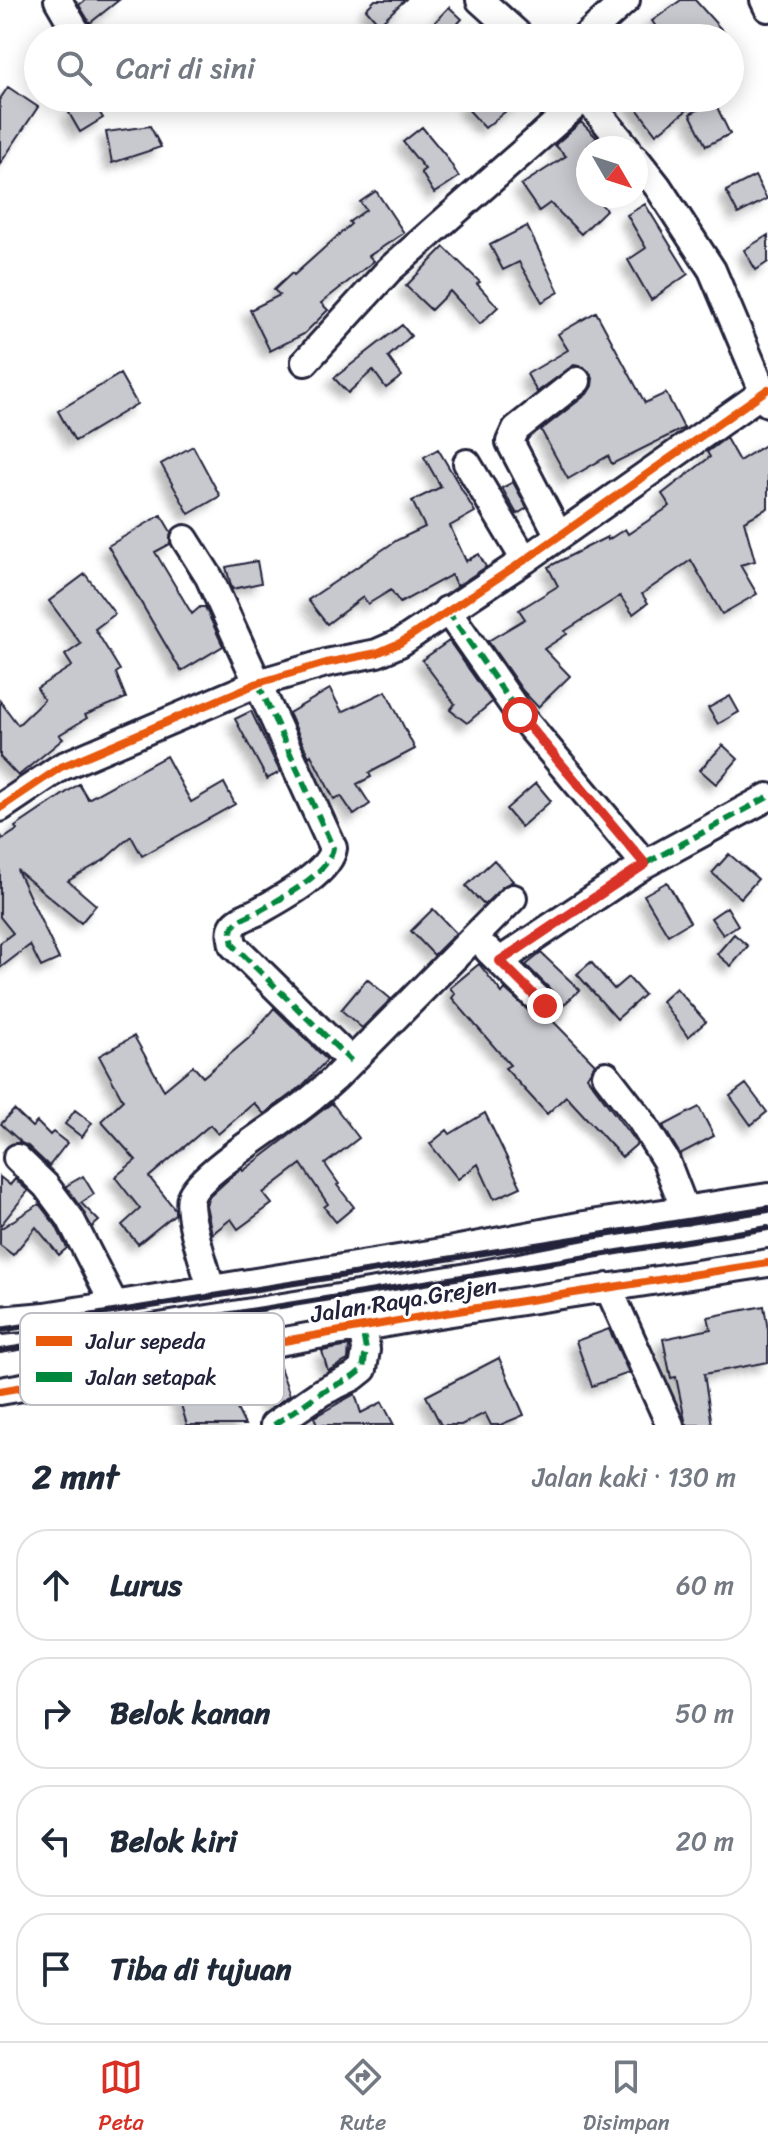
<!DOCTYPE html>
<html lang="id">
<meta charset="utf-8">
<style>
:root{--surface:#fff;--page:#f2f2f3;--text:#1f2937;--muted:#747a83;--line:#e0e1e3;--accent:#d93025}
body{margin:0;font-family:Sriracha,sans-serif;background:var(--page);color:var(--text)}
.compass{position:absolute;left:576px;top:136px;width:72px;height:72px;border-radius:50%;background:var(--surface);box-shadow:0 4px 20px #0003;rotate:129deg}
.stop{position:absolute;width:24px;height:24px;margin:-18px;border:6px solid #d93025;border-radius:50%;background:#fff}
.stop.end{background:#d93025;border-color:#fff;box-shadow:0 2px 8px #0008}
.list{margin:0;padding:0;list-style:none}
h2{display:flex;justify-content:space-between;align-items:center;height:104px;margin:0;padding:0 32px;font-size:34px}
h2 small{font-size:26px;font-weight:400;color:var(--muted)}
.list li{display:grid;grid-template-columns:52px 1fr auto;gap:24px;align-items:center;box-sizing:border-box;height:112px;margin:0 16px 16px;padding:0 16px;border:2px solid var(--line);border-radius:32px}
.list b{display:block;font-size:30px;white-space:nowrap}
.list em{font-size:26px;font-style:normal;color:var(--muted)}
.icon{flex:none;width:44px;height:44px;fill:none;stroke:currentColor;stroke-width:2;stroke-linecap:round;stroke-linejoin:round}
.map{position:relative;flex:none;width:768px;height:1425px;overflow:hidden}
.search{position:absolute;background:var(--surface);box-shadow:0 4px 20px #0003;left:24px;right:24px;top:24px;height:88px;display:flex;align-items:center;gap:20px;box-sizing:border-box;padding:0 28px;border-radius:44px;color:var(--muted);font-size:30px}
.sheet{height:616px;background:var(--surface)}
nav{display:flex;justify-content:space-around;align-items:center;box-sizing:border-box;height:112px;border-top:2px solid var(--line);background:var(--surface);font-size:22px;color:var(--muted)}
nav a{display:grid;justify-items:center;gap:4px}
nav .on{color:var(--accent)}
.map>svg:first-child{display:block}
.building{fill:#c8c8cf;stroke:#22223b;stroke-width:2;filter:url(#shadow)}
.lines{fill:none;stroke-linecap:round;stroke-linejoin:round}
.minor-casing{stroke:#22223b;stroke-width:32}
.minor{stroke:#fff;stroke-width:26}
.rail{stroke:#22223b;stroke-width:6}
.quiet{stroke:#00873e;stroke-width:6;stroke-dasharray:12 6;stroke-linecap:butt}
.cycleway-casing{stroke:#fff;stroke-width:13}
.cycleway{stroke:#e8590c;stroke-width:8}
.route{stroke:#d93025;stroke-width:10}
.labels{text-anchor:middle;dominant-baseline:central;stroke-width:6;stroke-linejoin:round;paint-order:stroke}
.street-label{font-size:24px;fill:#22223b;stroke:#fff}
.key{fill:#fff;stroke:#bdbdc4;stroke-width:2}
.key-label{font-size:22px;fill:#22223b}
</style>
<div class="map">
<svg width="768" height="1425" viewBox="0 0 768 1425">
<defs>
<filter id="shadow"><feDropShadow dx="-7" dy="7" stdDeviation="4" flood-color="#0004"/></filter>
</defs>
<rect width="100%" height="100%" fill="#fff"/>
<filter id="ink" filterUnits="userSpaceOnUse"><feTurbulence type="fractalNoise" baseFrequency=".0125" numOctaves="2"/><feDisplacementMap in="SourceGraphic" scale="16" xChannelSelector="R" yChannelSelector="G"/><feConvolveMatrix kernelMatrix="1 2 1 2 8 2 1 2 1" color-interpolation-filters="sRGB"/></filter>
<g filter="url(#ink)">
<!-- building -->
<path class="building" d="M 85,0 L 119,0 L 90,23 L 79,5 Z
M 375,0 L 405,0 L 379,24 L 366,9 Z
M 681,0 L 695,0 L 729,38 L 664,38 L 652,21 Z
M 449,7 L 462,19 L 445,38 L 420,38 Z
M 8,87 L 38,107 L 0,164 L 0,99 Z
M 477,98 L 522,98 L 485,128 L 466,107 Z
M 629,98 L 703,98 L 656,134 Z
M 92,100 L 103,118 L 80,132 L 69,113 Z
M 714,101 L 730,134 L 706,146 L 690,114 Z
M 581,122 L 597,138 L 588,146 L 588,196 L 595,196 L 606,210 L 581,234 L 550,203 L 539,211 L 521,185 L 566,156 L 555,145 Z
M 150,126 L 161,147 L 112,163 L 106,132 Z
M 422,127 L 446,156 L 459,177 L 434,193 L 421,172 L 425,169 L 403,142 Z
M 755,176 L 767,199 L 738,214 L 726,191 Z
M 376,191 L 404,233 L 369,256 L 374,261 L 321,303 L 328,310 L 304,334 L 270,351 L 250,310 L 280,295 L 274,290 L 292,273 L 294,275 L 351,224 L 349,222 L 366,210 L 360,202 Z
M 645,204 L 688,274 L 651,300 L 628,260 L 646,248 L 627,215 Z
M 527,226 L 559,292 L 542,302 L 519,262 L 503,270 L 490,245 Z
M 768,235 L 768,262 L 756,270 L 744,250 Z
M 444,247 L 480,282 L 477,284 L 498,307 L 480,324 L 450,291 L 431,310 L 406,286 Z
M 596,312 L 645,403 L 666,393 L 684,428 L 612,464 L 608,456 L 568,479 L 541,430 L 587,394 L 592,386 L 593,378 L 584,367 L 574,365 L 537,392 L 527,374 L 568,350 L 558,334 Z
M 402,325 L 411,336 L 388,357 L 402,376 L 386,388 L 373,370 L 348,393 L 334,378 Z
M 120,374 L 137,404 L 75,441 L 58,411 Z
M 726,438 L 739,461 L 768,443 L 768,508 L 744,521 L 755,561 L 740,565 L 757,594 L 722,614 L 691,560 L 642,594 L 648,603 L 633,614 L 620,596 L 565,631 L 567,634 L 544,649 L 570,676 L 538,707 L 523,691 L 488,641 L 525,619 L 519,610 L 558,586 L 548,567 L 607,537 L 608,540 L 625,529 L 628,534 L 670,506 L 662,494 L 710,457 L 707,452 Z
M 193,446 L 220,496 L 189,514 L 161,464 Z
M 438,449 L 475,512 L 450,526 L 466,561 L 479,554 L 486,567 L 457,586 L 451,575 L 400,603 L 391,590 L 368,604 L 363,597 L 327,624 L 308,600 L 397,540 L 425,527 L 412,501 L 441,487 L 424,457 Z
M 513,482 L 527,508 L 517,514 L 502,488 Z
M 161,515 L 171,532 L 170,544 L 155,552 L 192,614 L 200,607 L 205,607 L 223,646 L 181,671 L 108,546 Z
M 257,561 L 261,583 L 232,589 L 226,567 Z
M 85,574 L 115,614 L 95,629 L 120,670 L 116,673 L 126,698 L 85,715 L 87,718 L 59,735 L 63,739 L 18,776 L 0,757 L 0,701 L 18,725 L 44,700 L 37,688 L 72,666 L 65,655 L 81,644 L 49,601 Z
M 449,641 L 492,702 L 467,723 L 450,710 L 455,704 L 422,660 Z
M 330,689 L 342,712 L 386,691 L 415,749 L 369,773 L 371,777 L 357,784 L 370,804 L 354,815 L 341,796 L 334,799 L 311,755 L 309,757 L 289,713 Z
M 730,696 L 739,712 L 718,724 L 708,708 Z
M 251,711 L 280,772 L 267,779 L 235,719 Z
M 723,745 L 738,759 L 716,784 L 700,770 Z
M 166,756 L 191,802 L 224,783 L 235,804 L 142,856 L 131,836 L 104,860 L 68,881 L 96,905 L 81,923 L 17,870 L 59,959 L 41,967 L 30,945 L 0,968 L 0,943 L 13,933 L 0,917 L 0,834 L 3,839 L 17,830 L 15,827 L 79,784 L 88,799 Z
M 536,783 L 551,801 L 521,827 L 506,809 Z
M 729,854 L 758,879 L 741,898 L 712,873 Z
M 494,860 L 513,881 L 502,887 L 484,905 L 466,886 Z
M 667,882 L 690,922 L 668,935 L 644,895 Z
M 727,907 L 738,925 L 723,935 L 711,918 Z
M 433,909 L 456,933 L 434,955 L 411,931 Z
M 734,934 L 748,946 L 731,966 L 717,954 Z
M 541,953 L 580,990 L 561,1007 L 556,995 L 526,965 Z
M 591,962 L 614,989 L 628,977 L 644,995 L 617,1019 L 577,974 Z
M 479,964 L 502,993 L 505,989 L 540,1021 L 552,1020 L 595,1064 L 587,1077 L 637,1144 L 622,1157 L 566,1096 L 547,1114 L 505,1068 L 510,1065 L 452,998 L 455,994 L 450,988 Z
M 367,979 L 391,999 L 362,1028 L 341,1010 Z
M 676,988 L 706,1022 L 688,1037 L 662,1001 Z
M 274,1008 L 327,1060 L 303,1085 L 264,1114 L 254,1103 L 218,1134 L 210,1125 L 149,1177 L 175,1209 L 175,1214 L 138,1244 L 122,1225 L 140,1209 L 115,1177 L 136,1160 L 101,1121 L 123,1100 L 99,1056 L 134,1036 L 164,1090 L 193,1066 L 203,1077 L 255,1033 L 254,1032 Z
M 746,1084 L 767,1112 L 751,1125 L 730,1096 Z
M 332,1103 L 359,1138 L 325,1164 L 339,1184 L 337,1185 L 354,1207 L 336,1222 L 324,1207 L 328,1204 L 301,1164 L 263,1193 L 272,1204 L 238,1229 L 231,1219 L 212,1234 L 206,1205 L 209,1197 L 232,1176 L 242,1169 L 243,1171 Z
M 699,1107 L 714,1136 L 680,1154 L 663,1126 Z
M 14,1110 L 32,1127 L 37,1122 L 50,1135 L 53,1132 L 67,1143 L 49,1166 L 28,1146 L 19,1142 L 20,1141 L 1,1124 Z
M 75,1110 L 92,1123 L 82,1137 L 65,1124 Z
M 485,1113 L 521,1187 L 494,1199 L 478,1164 L 458,1179 L 430,1144 L 447,1130 L 450,1134 Z
M 83,1176 L 94,1194 L 81,1203 L 99,1221 L 92,1227 L 66,1186 Z
M 0,1177 L 10,1185 L 15,1179 L 28,1191 L 0,1226 Z
M 39,1204 L 56,1226 L 67,1248 L 59,1255 L 36,1227 L 13,1255 L 0,1245 L 0,1229 Z
M 764,1306 L 768,1330 L 768,1362 L 704,1374 L 712,1425 L 686,1425 L 676,1377 L 671,1378 L 663,1339 L 711,1329 L 708,1317 Z
M 609,1329 L 629,1373 L 592,1386 L 576,1341 Z
M 349,1346 L 348,1360 L 328,1371 L 322,1351 Z
M 499,1358 L 524,1415 L 500,1425 L 491,1425 L 485,1413 L 461,1425 L 441,1425 L 426,1396 Z
M 277,1359 L 290,1395 L 272,1407 L 259,1379 L 266,1376 L 257,1363 Z
M 208,1382 L 212,1399 L 228,1391 L 245,1425 L 187,1425 L 177,1391 Z
M 355,1394 L 361,1413 L 382,1402 L 394,1425 L 317,1425 L 314,1417 Z"/>
<g class="lines">
<!-- minor casing -->
<g class="minor-casing">
<path id="minor" d="M 58,0 L 80,38
M 480,0 L 522,38
M 764,0 L 768,8
M 584,38 L 626,0
M 586,98 L 627,148
M 636,159 L 658,187 L 712,270 L 768,403
M 305,362 L 389,270 L 584,98
M 467,463 L 525,560
M 559,536 L 510,442 L 516,429 L 577,381
M 185,539 L 209,577 L 333,848 C 330,873 280,899 259,911 C 251,915 237,919 233,927 C 230,932 232,938 233,945 L 351,1061
M 447,610 L 520,715 L 645,864 L 768,797
M 0,808 L 61,767 L 258,683 L 326,663 L 377,653 L 400,643 L 525,560 L 768,389
M 488,950 L 545,1006
M 500,961 L 645,864
M 606,1075 L 640,1119 L 666,1161 L 685,1210
M 17,1158 L 46,1186 L 70,1218 L 114,1304
M 608,1287 L 670,1425
M 211,1288 C 206,1269 186,1214 191,1197 C 196,1176 280,1123 301,1107 C 312,1099 323,1089 334,1079 L 513,898
M 0,1320 L 45,1316 L 454,1250 L 584,1225 L 768,1197
M 0,1391 L 432,1315 L 768,1263
M 274,1425 L 322,1392 L 353,1377 L 363,1369 L 366,1350 L 362,1327"/>
</g>
<!-- minor -->
<use href="#minor" class="minor"/>
<!-- rail -->
<path class="rail" d="M 0,1330 L 768,1208
M 0,1351 L 768,1228"/>
<!-- quiet -->
<path class="quiet" d="M 447,610 L 520,715 L 645,864 L 768,797
M 258,683 L 333,848 C 330,873 280,899 259,911 C 251,915 237,919 233,927 C 230,932 232,938 233,945 L 351,1061
M 500,961 L 645,864
M 274,1425 L 322,1392 L 353,1377 L 363,1369 L 366,1350 L 362,1327"/>
<!-- cycleway casing -->
<g class="cycleway-casing">
<path id="cycleway" d="M 0,808 L 61,767 L 258,683 L 326,663 L 377,653 L 400,643 L 525,560 L 768,389
M 0,1391 L 432,1315 L 768,1263"/>
</g>
<!-- cycleway -->
<use href="#cycleway" class="cycleway"/>
</g>
</g>
<g class="lines" filter="url(#ink)">
<!-- route -->
<path class="route" d="M 520,715 L 645,864 L 500,961 L 545,1006"/>
</g>
<g class="labels">
<!-- street labels -->
<g class="street-label">
<text transform="translate(404 1300) rotate(-9)">Jalan Raya Grejen</text>
</g>
</g>
<!-- legend -->
<rect x="20" y="1313" width="264" height="92" rx="12" class="key"/>
<rect x="36" y="1336" width="36" height="10" fill="#e8590c"/>
<rect x="36" y="1372" width="36" height="10" fill="#00873e"/>
<g class="key-label">
<text x="86" y="1349">Jalur sepeda</text>
<text x="86" y="1385">Jalan setapak</text>
</g>
</svg>
<svg class="compass" viewBox="-18 -18 36 36"><path d="M0-13l5 13h-10z" fill="#e53935"/><path d="M0 13l5-13h-10z" fill="#747a83"/></svg>
<div class="stop" style="left:520px;top:715px"></div>
<div class="stop end" style="left:545px;top:1006px"></div>
<div class="search"><svg class="icon" aria-label="search" viewBox="0 0 24 24"><circle cx="10" cy="10" r="6"/><path d="M15 15l6 6"/></svg>Cari di sini</div>
</div>
<section class="sheet">
<h2>2 mnt<small>Jalan kaki · 130 m</small></h2>
<ul class="list">
<li><svg class="icon" aria-label="ahead" viewBox="0 0 24 24"><path d="M12 20V5M6 11l6-6 6 6"/></svg><div><b>Lurus</b></div><em>60 m</em></li>
<li><svg class="icon" aria-label="right" viewBox="0 0 24 24"><path d="M7 20v-9h11M14 6l5 5-5 5"/></svg><div><b>Belok kanan</b></div><em>50 m</em></li>
<li><svg class="icon" aria-label="left" viewBox="0 0 24 24"><path d="M17 20v-9H6M10 6l-5 5 5 5"/></svg><div><b>Belok kiri</b></div><em>20 m</em></li>
<li><svg class="icon" aria-label="arrive" viewBox="0 0 24 24"><path d="M6 21V4h12l-3 4 3 4H6"/></svg><div><b>Tiba di tujuan</b></div></li>
</ul>
</section>
<nav>
<a class="on"><svg class="icon" aria-label="map" viewBox="0 0 24 24"><path d="M3 6l6-2 6 2 6-2v14l-6 2-6-2-6 2zM9 4v14M15 6v14"/></svg>Peta</a>
<a><svg class="icon" aria-label="directions" viewBox="0 0 24 24"><path d="M12 3l9 9-9 9-9-9zM9 14v-3h6M13 9l2 2-2 2"/></svg>Rute</a>
<a><svg class="icon" aria-label="saved" viewBox="0 0 24 24"><path d="M7 4h10v16l-5-4-5 4z"/></svg>Disimpan</a>
</nav>
